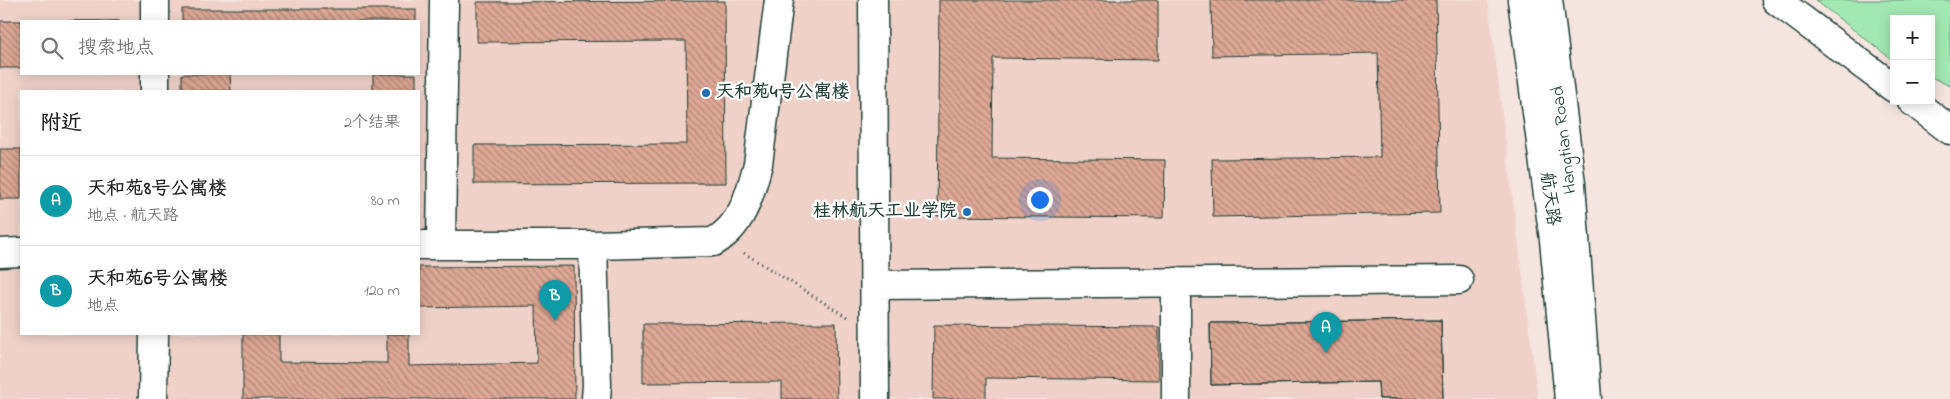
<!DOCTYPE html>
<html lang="zh">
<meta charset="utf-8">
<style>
:root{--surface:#fff;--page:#f6f6f6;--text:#222;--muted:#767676;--line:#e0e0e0;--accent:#db2777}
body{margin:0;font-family:"Indie Flower","LXGW WenKai TC",sans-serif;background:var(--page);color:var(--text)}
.controls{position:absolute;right:15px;top:15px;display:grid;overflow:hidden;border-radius:0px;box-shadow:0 2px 12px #0003}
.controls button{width:45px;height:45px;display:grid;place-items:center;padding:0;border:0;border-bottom:1px solid var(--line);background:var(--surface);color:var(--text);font:25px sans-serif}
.you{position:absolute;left:1039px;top:199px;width:18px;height:18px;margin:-12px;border:4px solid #fff;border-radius:50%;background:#1a73e8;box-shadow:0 0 0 8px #1a73e833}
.badge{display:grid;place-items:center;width:32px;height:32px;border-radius:50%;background:var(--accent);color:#fff;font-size:16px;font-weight:700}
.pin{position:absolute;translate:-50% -41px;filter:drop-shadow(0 1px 2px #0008)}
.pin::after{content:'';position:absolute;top:26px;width:18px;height:15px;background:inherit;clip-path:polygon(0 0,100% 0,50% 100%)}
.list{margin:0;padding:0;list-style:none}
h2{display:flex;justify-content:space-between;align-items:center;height:65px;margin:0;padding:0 20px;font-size:21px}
h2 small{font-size:16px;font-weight:400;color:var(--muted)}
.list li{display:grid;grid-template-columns:32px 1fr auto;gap:15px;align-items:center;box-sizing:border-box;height:90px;padding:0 20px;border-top:1px solid var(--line)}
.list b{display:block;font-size:19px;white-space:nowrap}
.list p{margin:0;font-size:16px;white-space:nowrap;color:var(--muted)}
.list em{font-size:16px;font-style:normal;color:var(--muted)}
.icon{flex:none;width:28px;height:28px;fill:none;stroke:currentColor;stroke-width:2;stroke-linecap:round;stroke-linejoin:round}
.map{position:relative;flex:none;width:1950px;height:399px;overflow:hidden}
.search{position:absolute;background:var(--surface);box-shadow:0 2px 12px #0003;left:20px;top:20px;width:400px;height:55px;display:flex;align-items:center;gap:12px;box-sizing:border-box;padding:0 18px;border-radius:0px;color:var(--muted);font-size:19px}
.panel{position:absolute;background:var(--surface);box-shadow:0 2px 12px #0003;left:20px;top:90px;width:400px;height:245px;border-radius:0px}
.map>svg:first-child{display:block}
.built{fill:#eed2ca;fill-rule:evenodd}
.grass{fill:#a2e8b4;stroke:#609274}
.building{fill:url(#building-back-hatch);stroke:#1f3d34}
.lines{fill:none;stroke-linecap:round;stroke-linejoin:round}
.minor-casing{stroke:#1f3d34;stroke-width:31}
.major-casing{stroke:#1f3d34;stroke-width:31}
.path{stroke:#1f3d34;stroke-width:3;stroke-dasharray:1 4;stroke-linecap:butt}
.minor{stroke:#fff;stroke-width:28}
.major{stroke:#fff;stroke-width:28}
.poi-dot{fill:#1f6fb2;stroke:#fff;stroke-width:2}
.labels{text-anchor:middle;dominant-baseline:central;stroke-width:4.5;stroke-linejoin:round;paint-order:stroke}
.poi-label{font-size:18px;font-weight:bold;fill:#1f3d34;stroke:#fff;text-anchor:start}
.street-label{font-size:18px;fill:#1f3d34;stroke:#fff}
</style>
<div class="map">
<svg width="1950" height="399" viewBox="0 0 1950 399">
<defs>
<pattern id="building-back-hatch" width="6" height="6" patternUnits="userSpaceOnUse" patternTransform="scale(1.25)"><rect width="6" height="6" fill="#dea796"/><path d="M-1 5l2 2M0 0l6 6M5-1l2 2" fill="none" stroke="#b3897b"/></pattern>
</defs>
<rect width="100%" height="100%" fill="#f5e5e0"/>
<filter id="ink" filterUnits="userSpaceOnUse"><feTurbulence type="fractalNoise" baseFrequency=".02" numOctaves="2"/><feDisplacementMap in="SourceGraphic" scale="10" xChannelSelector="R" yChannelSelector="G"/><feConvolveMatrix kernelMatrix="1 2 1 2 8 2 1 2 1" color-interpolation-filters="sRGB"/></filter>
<g filter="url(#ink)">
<!-- built -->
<path class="built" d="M 0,0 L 1488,0 L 1538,399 L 0,399 ZM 21,21 L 419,21 L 419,74 L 21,74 ZM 21,91 L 419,91 L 419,334 L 21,334 Z"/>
<!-- grass -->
<path class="grass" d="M 1815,0 L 1950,0 L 1950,86 L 1931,77 L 1931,19 L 1894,19 L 1894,61 Z"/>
<!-- building -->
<path class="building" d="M 939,0 L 1158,0 L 1158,60 L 993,58 L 992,158 L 1165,160 L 1164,218 L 937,216 Z
M 1211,0 L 1436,0 L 1440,213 L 1213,217 L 1212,159 L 1380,157 L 1378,53 L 1212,56 Z
M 725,1 L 726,183 L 474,184 L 474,145 L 687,144 L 686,41 L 477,42 L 477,2 Z
M 182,9 L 416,9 L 416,21 L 182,21 Z
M 0,21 L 121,21 L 21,21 L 21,68 L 0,68 Z
M 182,74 L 230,74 L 231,91 L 182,91 Z
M 373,74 L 416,74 L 416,91 L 373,91 Z
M 0,149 L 21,149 L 21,199 L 0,199 Z
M 574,266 L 575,399 L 243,399 L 243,334 L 279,334 L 279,362 L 387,363 L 387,334 L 409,334 L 409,366 L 537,363 L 536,306 L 419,308 L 419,267 Z
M 1441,320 L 1443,399 L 1379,399 L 1378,382 L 1211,385 L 1210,323 Z
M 1441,320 L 1443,399 L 1379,399 L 1378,382 L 1211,385 L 1210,323 Z
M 836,323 L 837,399 L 782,399 L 782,382 L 643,383 L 643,324 Z
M 934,325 L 1159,327 L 1159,380 L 986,378 L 986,399 L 933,399 Z"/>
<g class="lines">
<!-- minor casing -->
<g class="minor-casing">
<path id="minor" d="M 873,0 L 875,399
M 1776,0 L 1894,88
M 155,21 L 155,0
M 155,91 L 155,74
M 1912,101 L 1950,130
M 441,244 L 444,0
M 419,245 L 593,245 L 713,242 C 742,227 750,194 758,164 L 779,0
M 593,245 L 597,385 L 596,399
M 0,253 L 21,252
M 1176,282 L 1176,399
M 875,285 L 1459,280
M 153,399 L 154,334"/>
</g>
<!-- major casing -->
<g class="major-casing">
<path id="major" d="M 1522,0 L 1554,240 L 1569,399
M 1548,0 L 1571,184 L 1587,399"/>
</g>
<!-- path -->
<path class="path" d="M 744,253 L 847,317"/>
<!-- minor -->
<use href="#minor" class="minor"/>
<!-- major -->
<use href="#major" class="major"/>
</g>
</g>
<!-- markers -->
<g class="poi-dot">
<circle cx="706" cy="93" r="5"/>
<circle cx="967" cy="212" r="5"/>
</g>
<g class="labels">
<!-- poi labels -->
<g class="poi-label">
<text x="716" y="93">天和苑4号公寓楼</text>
<text x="957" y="212" text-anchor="end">桂林航天工业学院</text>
</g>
<!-- street labels -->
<g class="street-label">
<text transform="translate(1565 140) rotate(-97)">Hangtian Road</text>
<text transform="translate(1549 199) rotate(82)">航天路</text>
</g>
</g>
</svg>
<div class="controls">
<button>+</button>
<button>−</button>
</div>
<div class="you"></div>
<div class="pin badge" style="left:1326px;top:353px;background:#0f9aa8">A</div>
<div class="pin badge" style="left:555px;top:321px;background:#0f9aa8">B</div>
<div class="search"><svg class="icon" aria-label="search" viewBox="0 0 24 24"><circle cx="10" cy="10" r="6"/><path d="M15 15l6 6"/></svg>搜索地点</div>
<section class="panel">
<h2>附近<small>2个结果</small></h2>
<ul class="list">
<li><span class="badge" style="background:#0f9aa8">A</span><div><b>天和苑8号公寓楼</b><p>地点 · 航天路</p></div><em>80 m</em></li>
<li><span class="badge" style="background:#0f9aa8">B</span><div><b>天和苑6号公寓楼</b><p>地点</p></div><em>120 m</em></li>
</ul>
</section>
</div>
